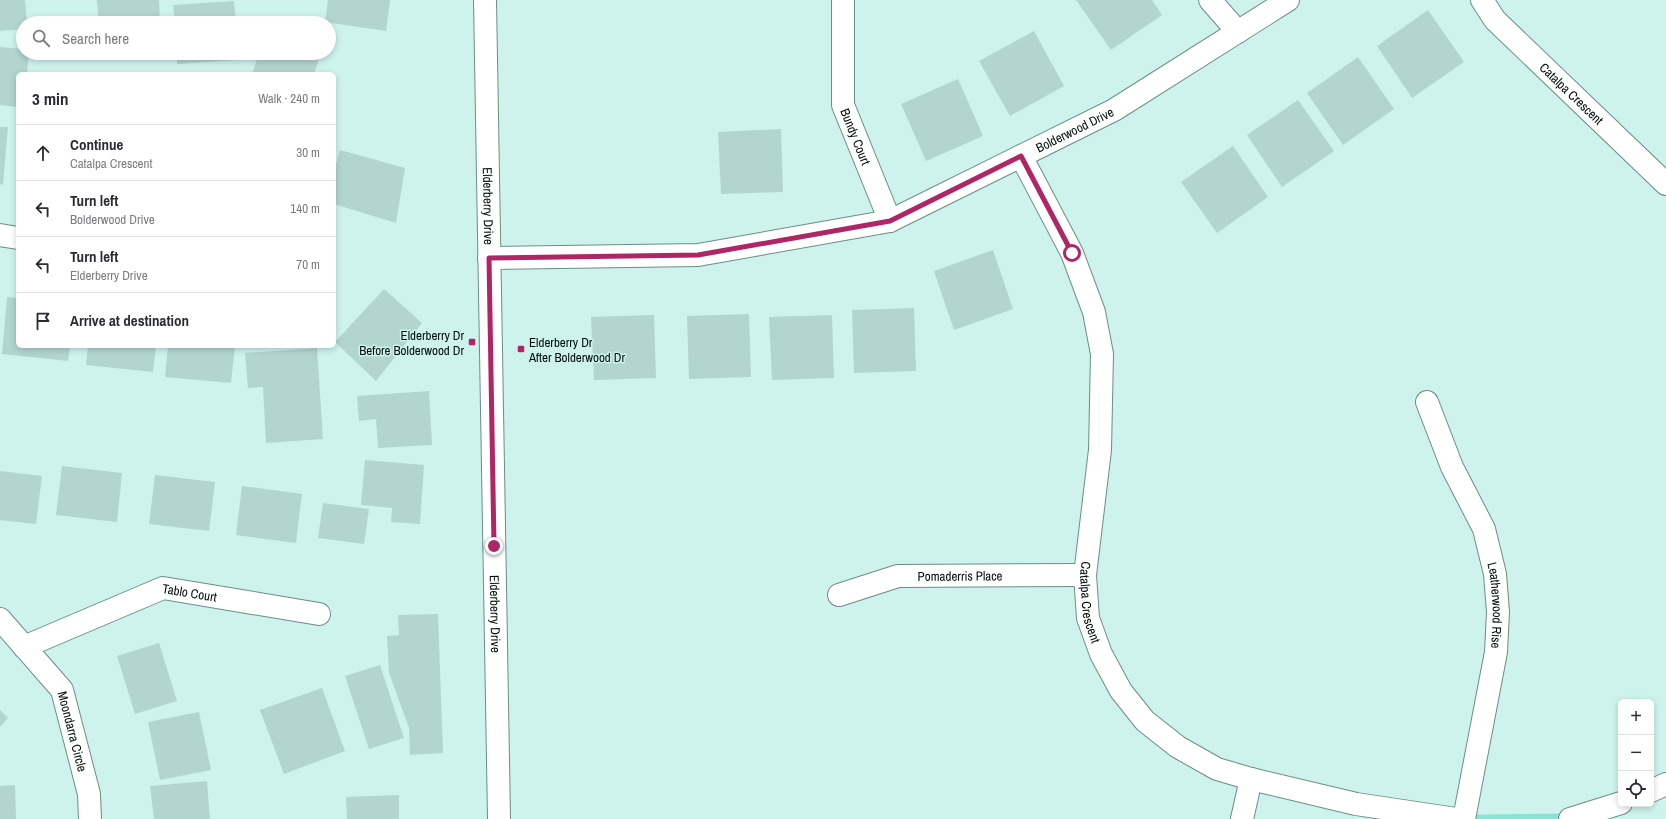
<!DOCTYPE html>
<meta charset="utf-8">
<style>
:root{--surface:#fff;--page:#f7f7f7;--text:#2b2b33;--muted:#7c7c81;--line:#e1e1e2}
body{margin:0;font-family:"Archivo Narrow",sans-serif;background:var(--page);color:var(--text)}
.controls{position:absolute;right:12px;bottom:12px;display:grid;overflow:hidden;border-radius:6px;box-shadow:0 2px 6px #0003}
.controls button{width:36px;height:36px;display:grid;place-items:center;padding:0;border:0;border-bottom:1px solid var(--line);background:var(--surface);color:var(--text);font:20px sans-serif}
.stop{position:absolute;width:12px;height:12px;margin:-9px;border:3px solid #af2667;border-radius:50%;background:#fff}
.stop.end{background:#af2667;border-color:#fff;box-shadow:0 1px 4px #0008}
.list{margin:0;padding:0;list-style:none}
h2{display:flex;justify-content:space-between;align-items:center;height:52px;margin:0;padding:0 16px;font-size:17px}
h2 small{font-size:13px;font-weight:400;color:var(--muted)}
.list li{display:grid;grid-template-columns:26px 1fr auto;gap:12px;align-items:center;box-sizing:border-box;height:56px;padding:0 16px;border-top:1px solid var(--line)}
.list b{display:block;font-size:15px;white-space:nowrap}
.list p{margin:0;font-size:13px;white-space:nowrap;color:var(--muted)}
.list em{font-size:13px;font-style:normal;color:var(--muted)}
.icon{flex:none;width:22px;height:22px;fill:none;stroke:currentColor;stroke-width:2;stroke-linecap:round;stroke-linejoin:round}
.map{position:relative;flex:none;width:1666px;height:819px;overflow:hidden}
.search{position:absolute;background:var(--surface);box-shadow:0 2px 6px #0003;left:16px;top:16px;width:320px;height:44px;display:flex;align-items:center;gap:10px;box-sizing:border-box;padding:0 14px;border-radius:22px;color:var(--muted);font-size:15px}
.panel{position:absolute;background:var(--surface);box-shadow:0 2px 6px #0003;left:16px;top:72px;width:320px;height:276px;border-radius:6px}
.map>svg:first-child{display:block}
.green{fill:#89e2d3}
.building{fill:#b2d6cf}
.lines{fill:none;stroke-linecap:round;stroke-linejoin:round}
.minor-casing{stroke:#6b8e87;stroke-width:24}
.tertiary-casing{stroke:#6b8e87;stroke-width:24}
.minor{stroke:#fff;stroke-width:22}
.tertiary{stroke:#fff;stroke-width:22}
.route{stroke:#af2667;stroke-width:5}
.poi-dot{fill:#af2667;stroke:#cdf3ec;stroke-width:1.5}
.labels{text-anchor:middle;dominant-baseline:central;stroke-width:3;stroke-linejoin:round;paint-order:stroke}
.street-label{font-size:13px;fill:#030e0c;stroke:#cdf3ec}
.poi-label{font-size:13px;fill:#030e0c;stroke:#cdf3ec;text-anchor:end}
</style>
<div class="map">
<svg width="1666" height="819" viewBox="0 0 1666 819">
<rect width="100%" height="100%" fill="#cdf3ec"/>
<!-- green -->
<path class="green" d="M 1601,813 L 1602,819 L 1454,819 L 1453,815 Z"/>
<!-- building -->
<path class="building" d="M 0,0 L 25,0 L 27,23 L 23,23 L 23,29 L 0,31 Z
M 97,0 L 159,0 L 160,23 L 99,23 Z
M 328,0 L 390,0 L 386,31 L 325,22 Z
M 1076,0 L 1152,0 L 1162,15 L 1111,50 Z
M 234,1 L 236,23 L 175,23 L 173,5 Z
M 1428,10 L 1464,62 L 1412,98 L 1377,46 Z
M 1034,31 L 1064,86 L 1010,116 L 979,61 Z
M 0,47 L 23,49 L 23,53 L 29,53 L 27,74 L 18,74 L 18,107 L 0,105 Z
M 177,53 L 238,53 L 239,60 L 177,64 Z
M 259,53 L 321,53 L 314,74 L 252,74 Z
M 1358,57 L 1394,109 L 1343,145 L 1307,93 Z
M 958,79 L 983,136 L 926,161 L 901,104 Z
M 1298,100 L 1334,151 L 1282,187 L 1247,135 Z
M 0,127 L 8,127 L 3,185 L 0,184 Z
M 781,129 L 783,192 L 721,194 L 718,132 Z
M 1233,146 L 1268,197 L 1217,233 L 1181,182 Z
M 340,150 L 405,168 L 396,223 L 334,204 L 334,172 Z
M 993,250 L 1013,309 L 954,330 L 934,271 Z
M 384,289 L 422,323 L 376,381 L 335,342 Z
M 7,297 L 18,298 L 18,346 L 70,346 L 68,361 L 2,354 Z
M 914,308 L 916,371 L 854,373 L 852,310 Z
M 749,314 L 751,377 L 689,379 L 687,316 Z
M 654,315 L 656,378 L 594,380 L 591,317 Z
M 832,315 L 834,378 L 772,380 L 769,317 Z
M 88,346 L 156,346 L 153,372 L 86,365 Z
M 168,346 L 235,346 L 231,383 L 165,377 Z
M 317,348 L 323,439 L 266,443 L 263,387 L 248,388 L 245,353 Z
M 429,391 L 432,445 L 378,448 L 376,419 L 359,421 L 357,396 Z
M 365,460 L 424,465 L 420,524 L 391,522 L 392,508 L 361,505 Z
M 62,466 L 122,473 L 117,522 L 56,515 Z
M 0,471 L 42,476 L 36,524 L 0,520 Z
M 155,475 L 215,482 L 209,531 L 149,524 Z
M 242,486 L 302,494 L 296,543 L 236,535 Z
M 323,503 L 369,509 L 364,544 L 318,538 Z
M 438,614 L 443,753 L 410,755 L 409,728 L 389,673 L 387,636 L 399,635 L 398,615 Z
M 159,643 L 177,701 L 135,714 L 117,656 Z
M 380,665 L 404,738 L 369,749 L 345,676 Z
M 322,688 L 345,751 L 284,774 L 260,710 Z
M 0,710 L 8,718 L 0,727 Z
M 199,712 L 211,770 L 160,780 L 148,722 Z
M 207,781 L 210,819 L 154,819 L 150,786 Z
M 15,785 L 16,819 L 0,819 L 0,786 Z
M 399,795 L 399,819 L 347,819 L 346,797 Z"/>
<g class="lines">
<!-- minor casing -->
<g class="minor-casing">
<g id="minor">
<path id="s1" d="M 843,0 L 843,105 L 890,221"/>
<path d="M 1210,0 L 1238,32"/>
<path id="s2" d="M 1482,0 L 1495,20 L 1666,184"/>
<path id="s3" d="M 1021,156 L 1072,253 L 1094,312 L 1102,354 L 1100,450 L 1085,575 L 1088,618 L 1101,654 L 1121,691 L 1145,721 L 1178,747 L 1217,769 L 1251,779 L 1356,804 L 1456,819"/>
<path d="M 0,235 L 18,238"/>
<path id="s4" d="M 489,258 L 698,255 L 890,221 L 1114,110 L 1288,0"/>
<path id="s5" d="M 1427,402 L 1452,467 L 1484,529 L 1495,574 L 1498,612 L 1496,652 L 1464,819"/>
<path id="s6" d="M 839,595 L 898,576 L 1085,575"/>
<path id="s7" d="M 0,619 L 62,690 L 89,794 L 90,819"/>
<path id="s8" d="M 24,647 L 163,588 L 319,614"/>
<path d="M 1651,791 L 1666,784"/>
<path d="M 1242,819 L 1251,779"/>
<path d="M 1570,819 L 1621,803"/>
</g>
</g>
<!-- tertiary casing -->
<g class="tertiary-casing">
<g id="tertiary">
<path id="s9" d="M 485,0 L 499,819"/>
</g>
</g>
<!-- minor -->
<use href="#minor" class="minor"/>
<!-- tertiary -->
<use href="#tertiary" class="tertiary"/>
</g>
<g class="lines">
<!-- route -->
<path class="route" d="M 494,546 L 489,258 L 698,255 L 890,221 L 1021,156 L 1072,253"/>
</g>
<!-- markers -->
<g class="poi-dot">
<rect x="468" y="338" width="8" height="8" rx="2"/>
<rect x="517" y="345" width="8" height="8" rx="2"/>
</g>
<g class="labels">
<!-- street labels -->
<g class="street-label">
<text stroke="none"><textPath href="#s2" startOffset="130">Catalpa Crescent</textPath></text>
<text stroke="none"><textPath href="#s4" startOffset="610">Bolderwood Drive</textPath></text>
<text stroke="none"><textPath href="#s1" startOffset="139">Bundy Court</textPath></text>
<text stroke="none"><textPath href="#s9" startOffset="206">Elderberry Drive</textPath></text>
<text stroke="none"><textPath href="#s6" startOffset="124">Pomaderris Place</textPath></text>
<text stroke="none"><textPath href="#s8" startOffset="178">Tablo Court</textPath></text>
<text stroke="none"><textPath href="#s3" startOffset="465">Catalpa Crescent</textPath></text>
<text stroke="none"><textPath href="#s5" startOffset="217">Leatherwood Rise</textPath></text>
<text stroke="none"><textPath href="#s9" startOffset="614">Elderberry Drive</textPath></text>
<text stroke="none"><textPath href="#s7" startOffset="137">Moondarra Circle</textPath></text>
</g>
<!-- poi labels -->
<g class="poi-label">
<text x="464" y="335">Elderberry Dr<tspan x="464" dy="15">Before Bolderwood Dr</tspan></text>
<text x="529" y="342" text-anchor="start">Elderberry Dr<tspan x="529" dy="15">After Bolderwood Dr</tspan></text>
</g>
</g>
</svg>
<div class="controls">
<button>+</button>
<button>−</button>
<button><svg class="icon" aria-label="locate" viewBox="0 0 24 24"><circle cx="12" cy="12" r="6"/><path d="M12 2v4M12 18v4M2 12h4M18 12h4"/></svg></button>
</div>
<div class="stop" style="left:1072px;top:253px"></div>
<div class="stop end" style="left:494px;top:546px"></div>
<div class="search"><svg class="icon" aria-label="search" viewBox="0 0 24 24"><circle cx="10" cy="10" r="6"/><path d="M15 15l6 6"/></svg>Search here</div>
<section class="panel">
<h2>3 min<small>Walk · 240 m</small></h2>
<ul class="list">
<li><svg class="icon" aria-label="ahead" viewBox="0 0 24 24"><path d="M12 20V5M6 11l6-6 6 6"/></svg><div><b>Continue</b><p>Catalpa Crescent</p></div><em>30 m</em></li>
<li><svg class="icon" aria-label="left" viewBox="0 0 24 24"><path d="M17 20v-9H6M10 6l-5 5 5 5"/></svg><div><b>Turn left</b><p>Bolderwood Drive</p></div><em>140 m</em></li>
<li><svg class="icon" aria-label="left" viewBox="0 0 24 24"><path d="M17 20v-9H6M10 6l-5 5 5 5"/></svg><div><b>Turn left</b><p>Elderberry Drive</p></div><em>70 m</em></li>
<li><svg class="icon" aria-label="arrive" viewBox="0 0 24 24"><path d="M6 21V4h12l-3 4 3 4H6"/></svg><div><b>Arrive at destination</b></div></li>
</ul>
</section>
</div>
